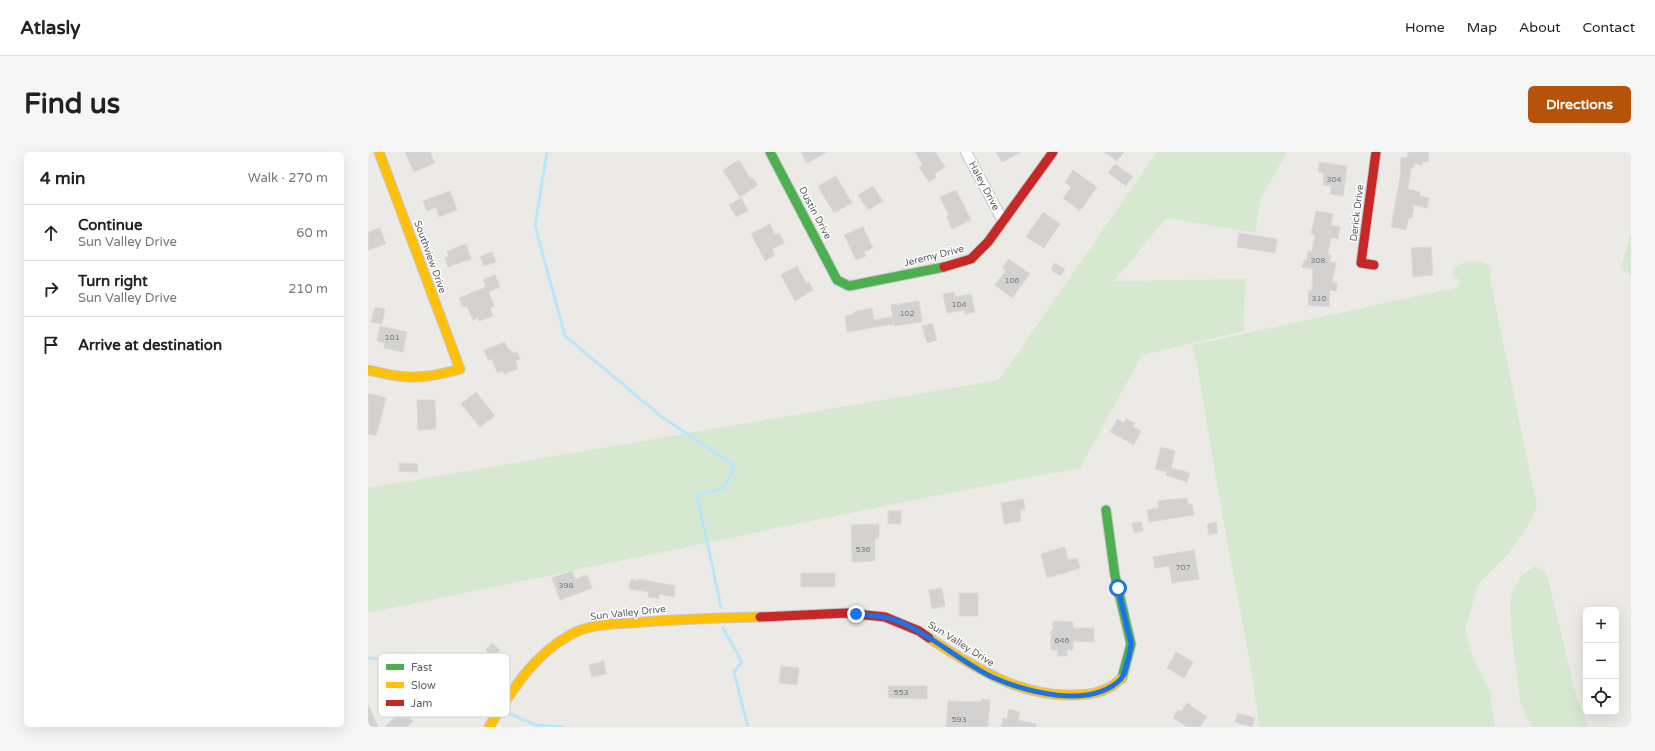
<!DOCTYPE html>
<meta charset="utf-8">
<style>
:root{--surface:#fff;--page:#f6f6f6;--text:#222;--muted:#767676;--line:#e0e0e0;--accent:#b45309}
body{margin:0;font-family:"Varela Round",sans-serif;background:var(--page);color:var(--text)}
.controls{position:absolute;right:12px;bottom:12px;display:grid;overflow:hidden;border-radius:6px;box-shadow:0 4px 16px #0002}
.controls button{width:36px;height:36px;display:grid;place-items:center;padding:0;border:0;border-bottom:1px solid var(--line);background:var(--surface);color:var(--text);font:20px sans-serif}
.stop{position:absolute;width:12px;height:12px;margin:-9px;border:3px solid #1a73e8;border-radius:50%;background:#fff}
.stop.end{background:#1a73e8;border-color:#fff;box-shadow:0 1px 4px #0008}
.list{margin:0;padding:0;list-style:none}
h2{display:flex;justify-content:space-between;align-items:center;height:52px;margin:0;padding:0 16px;font-size:17px}
h2 small{font-size:13px;font-weight:400;color:var(--muted)}
.list li{display:grid;grid-template-columns:26px 1fr auto;gap:12px;align-items:center;box-sizing:border-box;height:56px;padding:0 16px;border-top:1px solid var(--line)}
.list b{display:block;font-size:15px;white-space:nowrap}
.list p{margin:0;font-size:13px;white-space:nowrap;color:var(--muted)}
.list em{font-size:13px;font-style:normal;color:var(--muted)}
.icon{flex:none;width:22px;height:22px;fill:none;stroke:currentColor;stroke-width:2;stroke-linecap:round;stroke-linejoin:round}
.map{position:relative;flex:none;width:1263px;height:575px;overflow:hidden;border-radius:6px}
header{display:flex;align-items:center;gap:24px;box-sizing:border-box;height:56px;padding:0 20px;background:var(--surface);border-bottom:1px solid var(--line)}
header strong{font-size:19px}
nav{display:flex;gap:22px;margin-inline-start:auto;font-size:14px}
.intro{display:flex;align-items:center;justify-content:space-between;box-sizing:border-box;height:96px;padding:0 24px}
h1{margin:0;font-size:28px}
.button{padding:10px 18px;border-radius:6px;background:var(--accent);color:#fff;font-size:14px;font-weight:700}
main{display:flex;gap:24px;padding:0 24px}
aside{flex:1;background:var(--surface);border-radius:6px;box-shadow:0 4px 16px #0002}
.map>svg:first-child{display:block}
.green{fill:#d6e9d0}
.lines{fill:none;stroke-linecap:round;stroke-linejoin:round}
.stream{stroke:#b9e6f8;stroke-width:3}
.building{fill:#d4d2d0;stroke:#dcd9d5}
.street-casing{stroke:#c7c7c7;stroke-width:12}
.fast-casing{stroke:#c7c7c7;stroke-width:11}
.slow-casing{stroke:#c7c7c7;stroke-width:11}
.jam-casing{stroke:#c7c7c7;stroke-width:11}
.street{stroke:#fcfcfb;stroke-width:10}
.fast{stroke:#4caf50;stroke-width:9}
.slow{stroke:#ffc107;stroke-width:9}
.jam{stroke:#c62828;stroke-width:9}
.route{stroke:#1a73e8;stroke-width:5}
.labels{text-anchor:middle;dominant-baseline:central;stroke-width:3;stroke-linejoin:round;paint-order:stroke}
.number-label{font-size:8px;fill:#7a7e81}
.street-label{font-size:10px;fill:#5b6165;stroke:#fff}
.key{fill:#fff;stroke:#ced0d1;stroke-width:1}
.key-label{font-size:11px;fill:#5b6165}
</style>
<header>
<strong>Atlasly</strong>
<nav><a>Home</a><a>Map</a><a>About</a><a>Contact</a></nav>
</header>
<div class="intro"><h1>Find us</h1><a class="button">Directions</a></div>
<main>
<aside>
<h2>4 min<small>Walk · 270 m</small></h2>
<ul class="list">
<li><svg class="icon" aria-label="ahead" viewBox="0 0 24 24"><path d="M12 20V5M6 11l6-6 6 6"/></svg><div><b>Continue</b><p>Sun Valley Drive</p></div><em>60 m</em></li>
<li><svg class="icon" aria-label="right" viewBox="0 0 24 24"><path d="M7 20v-9h11M14 6l5 5-5 5"/></svg><div><b>Turn right</b><p>Sun Valley Drive</p></div><em>210 m</em></li>
<li><svg class="icon" aria-label="arrive" viewBox="0 0 24 24"><path d="M6 21V4h12l-3 4 3 4H6"/></svg><div><b>Arrive at destination</b></div></li>
</ul>
</aside>
<div class="map">
<svg width="1263" height="575" viewBox="0 0 1263 575">
<rect width="100%" height="100%" fill="#eceae6"/>
<!-- green -->
<path class="green" d="M 789,0 L 919,0 L 893,46 L 887,81 L 798,66 L 746,129 L 877,127 L 876,179 L 774,203 L 712,316 L 545,348 L 0,461 L 0,336 L 631,228 Z
M 1263,80 L 1263,123 L 1257,119 L 1253,114 Z
M 1102,109 L 1117,111 L 1122,115 L 1123,132 L 1169,354 L 1161,372 L 1140,402 L 1110,432 L 1097,478 L 1104,503 L 1122,540 L 1127,575 L 891,575 C 885,518 872,461 862,404 C 850,342 840,280 830,218 L 824,193 L 1091,135 L 1092,129 L 1085,123 L 1085,117 L 1092,112 Z
M 1167,414 L 1179,422 L 1208,543 L 1220,575 L 1163,575 L 1152,549 L 1144,487 L 1142,455 L 1144,440 L 1153,424 Z"/>
<g class="lines">
<!-- stream -->
<path class="stream" d="M 179,0 L 167,74 L 197,184 L 294,265 L 367,314 L 356,336 L 329,343 L 353,455
M 355,476 L 374,510 L 366,520 L 380,575
M 0,506 L 52,511 L 123,552
M 142,562 L 168,573 L 195,575"/>
</g>
<!-- building -->
<path class="building" d="M 37,0 L 62,0 L 67,11 L 46,20 Z
M 433,0 L 459,0 L 439,11 Z
M 547,0 L 567,0 L 577,15 L 566,22 L 568,25 L 561,30 L 551,15 L 555,13 Z
M 628,0 L 653,0 L 634,10 Z
M 736,0 L 756,0 L 749,9 Z
M 1040,0 L 1061,0 L 1060,10 L 1055,9 L 1054,13 L 1046,12 L 1045,16 L 1043,16 L 1040,37 L 1052,40 L 1052,44 L 1061,46 L 1059,56 L 1046,53 L 1044,66 L 1041,65 L 1038,78 L 1023,75 L 1032,26 L 1033,5 L 1039,6 Z
M 371,8 L 383,27 L 384,25 L 390,33 L 372,45 L 355,18 Z
M 951,10 L 979,14 L 975,44 L 962,42 L 963,34 L 955,33 L 956,21 L 950,20 Z
M 747,12 L 765,25 L 758,34 L 740,21 Z
M 705,18 L 729,35 L 712,59 L 695,46 L 703,35 L 697,30 Z
M 468,24 L 484,51 L 466,61 L 450,34 Z
M 505,34 L 515,49 L 500,58 L 490,43 Z
M 588,38 L 603,68 L 584,77 L 578,64 L 581,63 L 572,45 Z
M 82,39 L 89,58 L 71,65 L 68,55 L 59,59 L 55,49 Z
M 373,46 L 380,59 L 368,65 L 361,53 Z
M 948,59 L 965,62 L 963,73 L 972,75 L 970,87 L 963,85 L 960,102 L 963,103 L 962,110 L 968,111 L 964,130 L 969,131 L 969,139 L 962,138 L 961,155 L 940,153 L 941,138 L 944,138 L 945,117 L 934,115 L 936,108 L 939,108 L 940,99 L 944,99 L 947,83 L 943,82 Z
M 675,60 L 692,72 L 676,96 L 658,85 Z
M 402,72 L 407,83 L 411,81 L 416,91 L 404,97 L 407,103 L 397,109 L 383,82 Z
M 495,75 L 505,96 L 496,100 L 498,104 L 488,108 L 476,83 Z
M 12,76 L 18,92 L 0,98 L 0,80 Z
M 871,81 L 909,87 L 907,101 L 869,95 Z
M 98,92 L 103,107 L 80,115 L 77,106 L 81,105 L 79,99 Z
M 1063,95 L 1065,123 L 1045,125 L 1043,96 Z
M 124,100 L 128,110 L 116,114 L 112,105 Z
M 641,107 L 662,122 L 644,146 L 627,133 L 638,118 L 634,116 Z
M 687,111 L 697,117 L 692,124 L 683,118 Z
M 429,114 L 438,131 L 441,130 L 445,138 L 427,149 L 413,123 Z
M 127,123 L 132,135 L 121,140 L 126,154 L 122,156 L 125,164 L 111,169 L 110,166 L 105,168 L 99,154 L 95,155 L 91,146 L 118,135 L 115,128 Z
M 586,140 L 587,145 L 603,142 L 607,160 L 597,162 L 597,158 L 579,161 L 575,142 Z
M 551,149 L 554,170 L 526,174 L 523,153 Z
M 7,155 L 17,157 L 14,172 L 3,170 Z
M 504,156 L 506,168 L 524,165 L 525,172 L 479,180 L 477,164 L 486,162 L 486,160 Z
M 564,171 L 569,188 L 559,191 L 554,174 Z
M 12,174 L 39,180 L 35,200 L 16,196 L 17,191 L 9,189 Z
M 137,190 L 140,197 L 147,201 L 149,200 L 152,207 L 147,208 L 150,217 L 136,222 L 135,219 L 129,220 L 124,207 L 120,208 L 116,198 Z
M 108,240 L 127,264 L 112,275 L 93,252 Z
M 0,241 L 18,246 L 8,284 L 0,282 Z
M 49,248 L 67,248 L 68,277 L 50,278 Z
M 749,267 L 756,271 L 758,267 L 767,271 L 765,275 L 773,279 L 766,293 L 742,280 Z
M 793,295 L 807,299 L 803,316 L 822,321 L 819,330 L 798,323 L 799,320 L 787,317 Z
M 31,311 L 50,312 L 49,320 L 31,319 Z
M 819,346 L 820,353 L 824,352 L 826,363 L 781,370 L 779,358 L 791,356 L 790,349 Z
M 655,347 L 657,357 L 652,358 L 653,369 L 636,372 L 633,351 Z
M 520,359 L 533,359 L 533,372 L 520,372 Z
M 773,370 L 775,379 L 766,381 L 764,371 Z
M 848,370 L 850,381 L 841,383 L 839,372 Z
M 511,372 L 511,386 L 507,386 L 507,409 L 484,410 L 483,373 Z
M 697,395 L 700,408 L 709,406 L 712,416 L 679,426 L 673,402 Z
M 826,398 L 831,427 L 804,431 L 801,414 L 787,416 L 785,405 Z
M 204,419 L 207,427 L 219,423 L 224,436 L 192,448 L 184,426 Z
M 433,421 L 467,421 L 467,435 L 433,435 Z
M 263,427 L 271,429 L 271,427 L 307,434 L 306,445 L 291,442 L 291,447 L 280,445 L 281,440 L 261,437 Z
M 574,436 L 577,454 L 564,457 L 561,438 Z
M 591,441 L 610,441 L 610,464 L 591,464 Z
M 685,469 L 705,470 L 705,476 L 726,476 L 726,490 L 705,489 L 705,498 L 699,498 L 699,504 L 690,504 L 690,498 L 683,498 L 683,478 L 685,478 Z
M 124,491 L 132,498 L 126,506 L 118,498 Z
M 808,500 L 825,510 L 816,526 L 799,516 Z
M 236,509 L 238,522 L 224,525 L 221,513 Z
M 413,514 L 431,516 L 429,533 L 411,531 Z
M 520,534 L 559,534 L 559,547 L 521,546 Z
M 614,547 L 622,548 L 620,575 L 578,575 L 580,549 L 613,550 Z
M 819,551 L 839,565 L 832,575 L 819,575 L 805,566 L 810,558 L 813,560 Z
M 0,552 L 10,575 L 0,575 Z
M 641,557 L 652,560 L 650,568 L 668,572 L 668,575 L 633,575 L 635,566 L 639,567 Z
M 33,558 L 45,569 L 40,575 L 17,575 Z
M 870,561 L 887,566 L 884,575 L 867,570 Z"/>
<g class="lines">
<!-- street casing -->
<g class="street-casing">
<path id="street" d="M 598,0 L 635,69"/>
</g>
<!-- fast casing -->
<g class="fast-casing">
<path id="fast" d="M 402,0 L 469,128 L 481,134 L 576,115
M 738,358 L 747,424 L 763,492 L 754,526"/>
</g>
<!-- slow casing -->
<g class="slow-casing">
<path id="slow" d="M 0,218 C 38,227 54,228 92,217 L 11,0
M 561,486 C 606,515 651,545 706,543 C 718,543 732,541 742,535 C 746,533 750,529 754,526
M 121,575 C 144,539 164,504 202,483 C 221,472 244,472 264,471 C 307,467 349,466 392,465"/>
</g>
<!-- jam casing -->
<g class="jam-casing">
<path id="jam" d="M 1006,113 L 993,111 L 1008,0
M 576,115 L 603,107 L 620,90 L 685,0
M 392,465 L 478,461 L 517,465 L 551,479 L 561,486"/>
</g>
<!-- street -->
<use href="#street" class="street"/>
<!-- fast -->
<use href="#fast" class="fast"/>
<!-- slow -->
<use href="#slow" class="slow"/>
<!-- jam -->
<use href="#jam" class="jam"/>
</g>
<g class="lines">
<!-- route -->
<path class="route" d="M 488,462 C 502,463 517,464 530,469 C 564,483 591,509 624,525 C 658,540 722,558 753,527 C 757,522 762,499 763,492 C 763,487 760,480 759,475 C 756,462 753,449 750,436"/>
</g>
<g class="labels">
<!-- number labels -->
<g class="number-label">
<text x="966" y="27">304</text>
<text x="950" y="108">308</text>
<text x="644" y="128">106</text>
<text x="951" y="146">310</text>
<text x="591" y="152">104</text>
<text x="539" y="161">102</text>
<text x="24" y="185">101</text>
<text x="495" y="397">536</text>
<text x="815" y="415">707</text>
<text x="198" y="433">398</text>
<text x="694" y="488">646</text>
<text x="533" y="540">553</text>
<text x="591" y="567">593</text>
</g>
<!-- street labels -->
<g class="street-label">
<text transform="translate(616 34) rotate(62)">Haley Drive</text>
<text transform="translate(447 61) rotate(62)">Dustin Drive</text>
<text transform="translate(989 61) rotate(-83)">Derick Drive</text>
<text transform="translate(566 104) rotate(-14)">Jeremy Drive</text>
<text transform="translate(62 105) rotate(70)">Southview Drive</text>
<text transform="translate(260 461) rotate(-6)">Sun Valley Drive</text>
<text transform="translate(593 492) rotate(32)">Sun Valley Drive</text>
</g>
</g>
<!-- legend -->
<rect x="10" y="501" width="132" height="64" rx="6" class="key"/>
<rect x="18" y="512" width="18" height="6" fill="#4caf50"/>
<rect x="18" y="530" width="18" height="6" fill="#ffc107"/>
<rect x="18" y="548" width="18" height="6" fill="#c62828"/>
<g class="key-label">
<text x="43" y="519">Fast</text>
<text x="43" y="537">Slow</text>
<text x="43" y="555">Jam</text>
</g>
</svg>
<div class="controls">
<button>+</button>
<button>−</button>
<button><svg class="icon" aria-label="locate" viewBox="0 0 24 24"><circle cx="12" cy="12" r="6"/><path d="M12 2v4M12 18v4M2 12h4M18 12h4"/></svg></button>
</div>
<div class="stop" style="left:750px;top:436px"></div>
<div class="stop end" style="left:488px;top:462px"></div>
</div>
</main>
